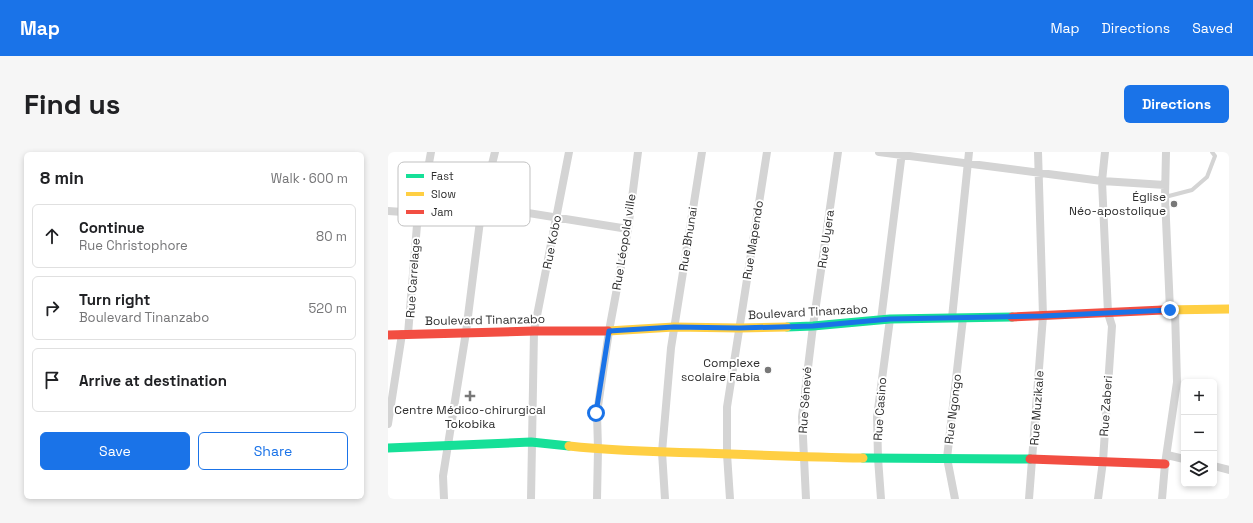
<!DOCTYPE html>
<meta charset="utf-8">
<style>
:root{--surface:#fff;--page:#f6f6f6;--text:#202124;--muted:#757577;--line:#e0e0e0;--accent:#1a73e8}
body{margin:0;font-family:"Space Grotesk",sans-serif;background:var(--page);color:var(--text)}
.controls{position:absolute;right:12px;bottom:12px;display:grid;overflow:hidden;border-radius:6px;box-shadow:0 2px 6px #0003}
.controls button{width:36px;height:36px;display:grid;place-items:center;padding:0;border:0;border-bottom:1px solid var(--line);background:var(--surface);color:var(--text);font:20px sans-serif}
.stop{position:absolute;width:12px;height:12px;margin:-9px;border:3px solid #1a73e8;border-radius:50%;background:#fff}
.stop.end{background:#1a73e8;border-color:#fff;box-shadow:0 1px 4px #0008}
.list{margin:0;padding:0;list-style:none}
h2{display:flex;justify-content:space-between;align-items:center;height:52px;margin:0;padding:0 16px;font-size:17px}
h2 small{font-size:13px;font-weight:400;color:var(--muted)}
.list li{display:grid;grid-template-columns:26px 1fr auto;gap:12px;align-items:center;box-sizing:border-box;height:64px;margin:0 8px 8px;padding:0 8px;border:1px solid var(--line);border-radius:6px}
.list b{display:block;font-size:15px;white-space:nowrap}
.list p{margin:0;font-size:13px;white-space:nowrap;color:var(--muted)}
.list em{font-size:13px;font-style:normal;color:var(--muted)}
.actions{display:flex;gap:8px;padding:12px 16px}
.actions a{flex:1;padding:9px 0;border:1px solid var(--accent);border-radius:6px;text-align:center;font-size:14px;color:var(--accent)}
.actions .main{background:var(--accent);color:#fff}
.icon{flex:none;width:22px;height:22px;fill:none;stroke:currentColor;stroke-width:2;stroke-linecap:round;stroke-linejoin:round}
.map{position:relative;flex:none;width:841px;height:347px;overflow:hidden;border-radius:6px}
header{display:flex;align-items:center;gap:24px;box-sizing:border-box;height:56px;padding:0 20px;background:var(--accent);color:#fff}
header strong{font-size:19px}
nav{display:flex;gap:22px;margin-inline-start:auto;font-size:14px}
.intro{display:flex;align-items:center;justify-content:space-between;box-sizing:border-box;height:96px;padding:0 24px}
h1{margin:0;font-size:28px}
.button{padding:10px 18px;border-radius:6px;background:var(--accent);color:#fff;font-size:14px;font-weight:700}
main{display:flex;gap:24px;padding:0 24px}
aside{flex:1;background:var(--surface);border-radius:6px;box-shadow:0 2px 6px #0003}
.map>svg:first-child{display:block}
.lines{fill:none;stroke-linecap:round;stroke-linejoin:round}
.lane{stroke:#d4d4d4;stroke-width:4}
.street{stroke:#d4d4d4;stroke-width:8}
.fast{stroke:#16e098;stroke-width:9}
.slow{stroke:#ffcf43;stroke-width:9}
.jam{stroke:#f24e42;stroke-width:9}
.route{stroke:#1a73e8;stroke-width:5}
.poi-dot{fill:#787878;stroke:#fff;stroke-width:1.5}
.labels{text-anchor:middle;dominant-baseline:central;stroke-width:4;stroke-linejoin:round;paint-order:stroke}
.poi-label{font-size:12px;fill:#2f2f2f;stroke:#fff;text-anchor:end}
.street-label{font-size:12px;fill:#2f2f2f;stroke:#fff}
.key{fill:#fff;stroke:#c1c1c1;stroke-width:1}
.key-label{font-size:11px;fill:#2f2f2f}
</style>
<header>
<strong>Map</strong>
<nav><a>Map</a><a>Directions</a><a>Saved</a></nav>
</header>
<div class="intro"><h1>Find us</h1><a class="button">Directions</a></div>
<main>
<aside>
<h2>8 min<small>Walk · 600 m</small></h2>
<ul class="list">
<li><svg class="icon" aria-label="ahead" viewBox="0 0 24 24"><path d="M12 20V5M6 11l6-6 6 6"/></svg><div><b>Continue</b><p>Rue Christophore</p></div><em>80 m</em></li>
<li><svg class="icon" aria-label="right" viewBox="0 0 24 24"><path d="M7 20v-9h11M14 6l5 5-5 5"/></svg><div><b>Turn right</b><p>Boulevard Tinanzabo</p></div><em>520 m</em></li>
<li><svg class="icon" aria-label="arrive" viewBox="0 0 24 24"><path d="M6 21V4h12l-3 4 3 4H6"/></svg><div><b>Arrive at destination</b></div></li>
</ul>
<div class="actions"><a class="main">Save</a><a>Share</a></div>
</aside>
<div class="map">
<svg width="841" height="347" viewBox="0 0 841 347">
<rect width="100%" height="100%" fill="#fff"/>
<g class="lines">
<!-- lane -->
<path class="lane" d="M 777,45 L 804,38 L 819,25 L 827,4 L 824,0"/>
<!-- street -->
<path class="street" d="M 491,0 L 714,29 L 777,33
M 778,0 L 777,45 L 782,158
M 35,44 L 240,77
M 0,59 L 30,61
M 564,166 L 581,0
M 493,168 L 514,0
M 20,182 L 30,61 L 35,44 L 43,0
M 0,272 L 14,182
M 779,303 L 796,307
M 826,314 L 841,318
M 56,347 L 55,324 L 78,180 L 94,53 L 107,0
M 143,347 L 146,179 L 181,0
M 209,347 L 210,297 L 209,261 L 221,179 L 240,77 L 250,0
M 277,347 L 274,300 L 283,196 L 314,0
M 342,347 L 339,302 L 339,255 L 379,0
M 418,347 L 414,265 L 425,174 L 450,0
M 493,347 L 490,306 L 489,265 L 502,167
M 567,347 L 559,306 L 575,166
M 641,347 L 655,164 L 650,0
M 710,347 L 715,309 L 724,174 L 720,161 L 714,29 L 717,0
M 774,347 L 777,312 L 789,230 L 787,158"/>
<!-- fast -->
<path class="fast" d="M 399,175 L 425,174 L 502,167 L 624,165
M 0,296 L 143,290 L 181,294
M 475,306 L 642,307"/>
<!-- slow -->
<path class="slow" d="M 775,158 L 841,157
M 220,179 L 286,175 L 351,176 L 399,175
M 181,294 C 225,299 270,300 314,301 C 368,303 421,305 475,306"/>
<!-- jam -->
<path class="jam" d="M 624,165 L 775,158
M 0,183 L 146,179 L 220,179
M 642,307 L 777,312"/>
</g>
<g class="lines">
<!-- route -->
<path class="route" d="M 208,261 L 221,179 L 286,175 L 351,176 L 425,174 L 502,167 L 655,164 L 782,158"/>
</g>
<!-- markers -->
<g class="poi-dot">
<circle cx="786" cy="52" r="4"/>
<circle cx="380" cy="218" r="4"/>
<path d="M80 238h4v4h4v4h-4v4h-4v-4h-4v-4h4z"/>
</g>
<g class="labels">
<!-- poi labels -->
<g class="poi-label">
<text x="778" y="45">Église<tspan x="778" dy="14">Néo-apostolique</tspan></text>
<text x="372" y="211">Complexe<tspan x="372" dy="14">scolaire Fabia</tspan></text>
<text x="82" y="258" text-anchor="middle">Centre Médico-chirurgical<tspan x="82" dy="14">Tokobika</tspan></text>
</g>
<!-- street labels -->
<g class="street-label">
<text transform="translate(300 87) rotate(-81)">Rue Bhunai</text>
<text transform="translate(438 87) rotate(-82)">Rue Uyera</text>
<text transform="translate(365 88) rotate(-81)">Rue Mapendo</text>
<text transform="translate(164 90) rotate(-79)">Rue Kobo</text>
<text transform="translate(236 90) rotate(-81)">Rue Léopold ville</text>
<text transform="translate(25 126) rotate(-86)">Rue Carrelage</text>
<text transform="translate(420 160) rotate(-3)">Boulevard Tinanzabo</text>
<text transform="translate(97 168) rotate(-1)">Boulevard Tinanzabo</text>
<text transform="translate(417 248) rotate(-86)">Rue Sénevé</text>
<text transform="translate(718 254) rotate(-86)">Rue Zaberi</text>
<text transform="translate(649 256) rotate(-86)">Rue Muzikale</text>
<text transform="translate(492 257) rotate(-86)">Rue Casino</text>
<text transform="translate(565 257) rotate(-83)">Rue Ngongo</text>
</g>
</g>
<!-- legend -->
<rect x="10" y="10" width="132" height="64" rx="6" class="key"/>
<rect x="18" y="22" width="18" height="4" fill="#16e098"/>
<rect x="18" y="40" width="18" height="4" fill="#ffcf43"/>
<rect x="18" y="58" width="18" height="4" fill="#f24e42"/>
<g class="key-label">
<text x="43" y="28">Fast</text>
<text x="43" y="46">Slow</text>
<text x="43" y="64">Jam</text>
</g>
</svg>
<div class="controls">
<button>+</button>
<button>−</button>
<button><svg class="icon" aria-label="layers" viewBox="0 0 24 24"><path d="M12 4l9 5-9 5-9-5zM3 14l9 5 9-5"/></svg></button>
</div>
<div class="stop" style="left:208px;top:261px"></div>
<div class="stop end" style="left:782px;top:158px"></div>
</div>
</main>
